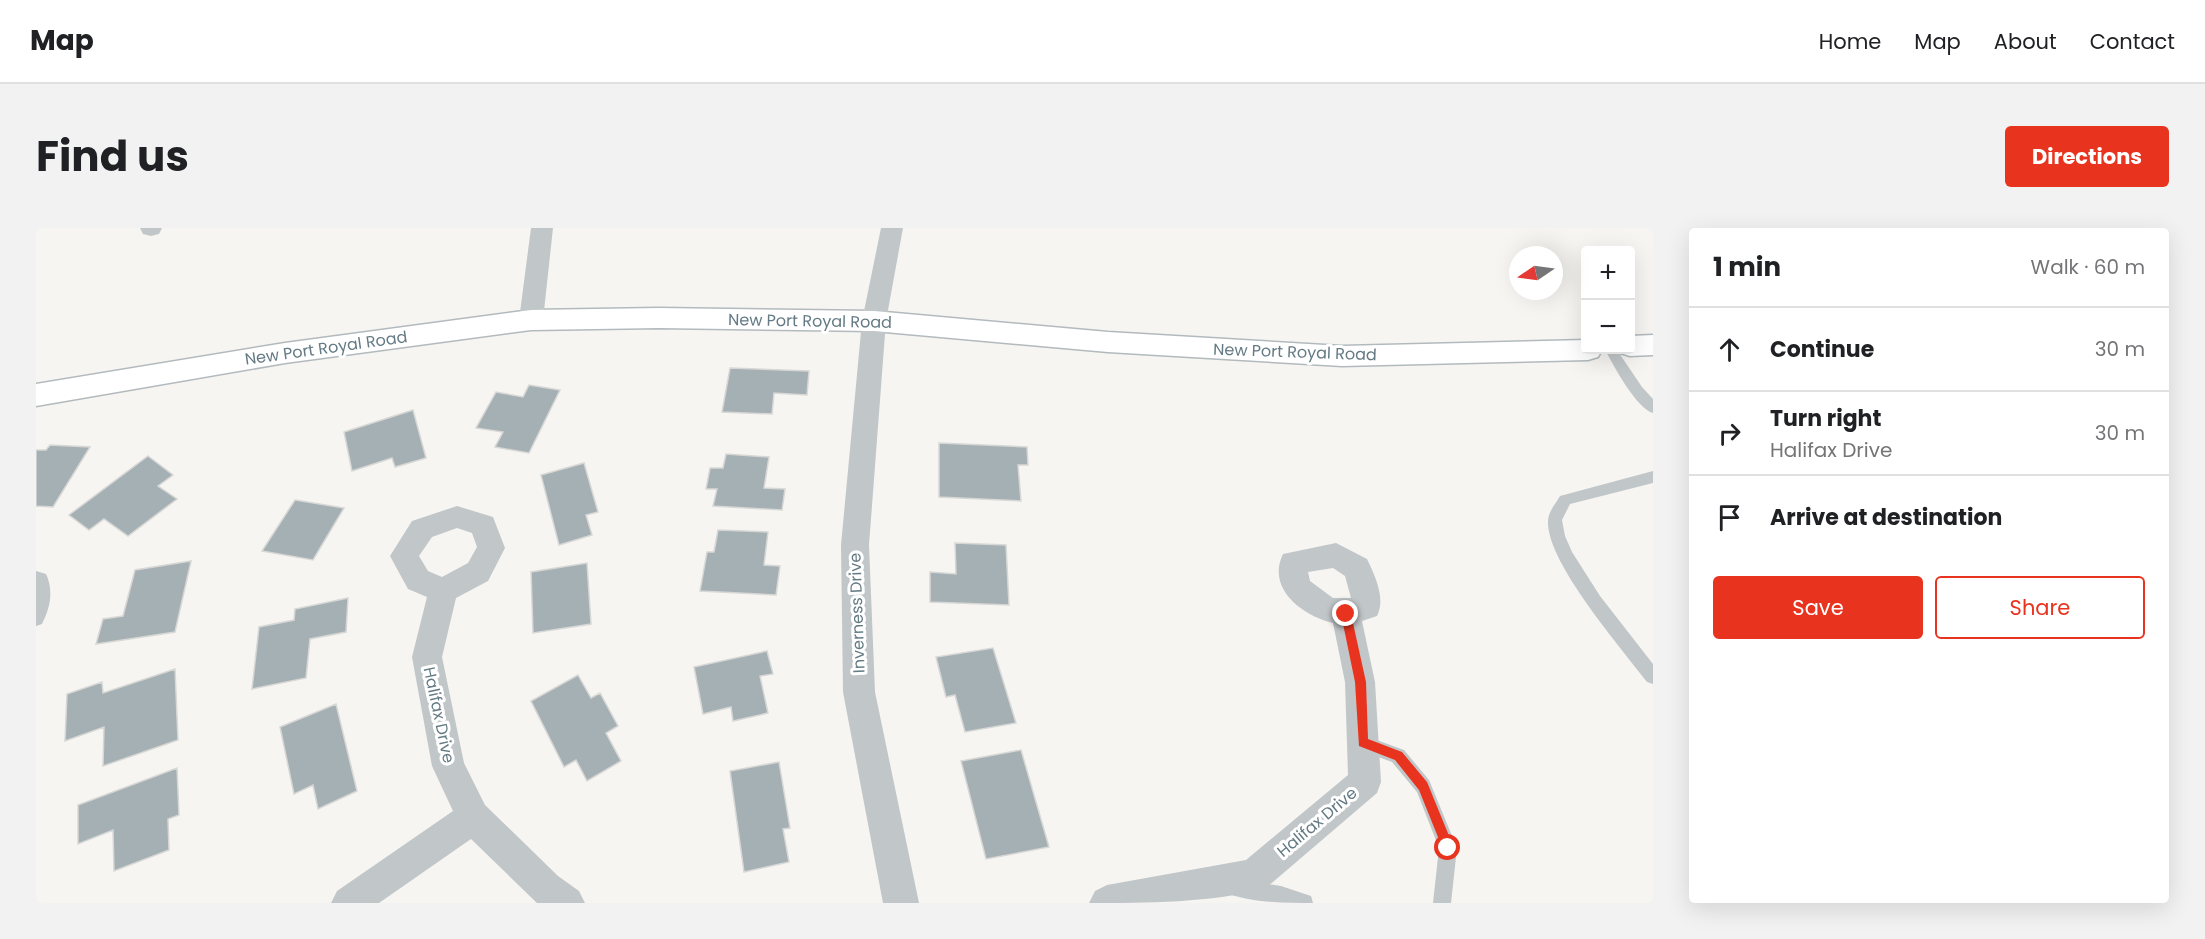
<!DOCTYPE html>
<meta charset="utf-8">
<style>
:root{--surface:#fff;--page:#f2f2f2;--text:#202124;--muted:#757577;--line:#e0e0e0;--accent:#e8341f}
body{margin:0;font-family:Poppins,sans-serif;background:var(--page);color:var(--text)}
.controls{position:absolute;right:18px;top:18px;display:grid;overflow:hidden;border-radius:6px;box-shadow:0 6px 24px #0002}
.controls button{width:54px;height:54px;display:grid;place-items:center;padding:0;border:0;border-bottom:2px solid var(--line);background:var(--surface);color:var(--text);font:30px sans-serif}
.compass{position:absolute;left:1473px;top:18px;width:54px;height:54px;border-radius:50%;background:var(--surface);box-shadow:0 6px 24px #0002;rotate:257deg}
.stop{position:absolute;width:18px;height:18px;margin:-14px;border:4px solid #e8341f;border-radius:50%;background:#fff}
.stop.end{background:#e8341f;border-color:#fff;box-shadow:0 2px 6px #0008}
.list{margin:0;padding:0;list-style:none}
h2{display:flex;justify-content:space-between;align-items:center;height:78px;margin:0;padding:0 24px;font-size:26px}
h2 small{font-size:20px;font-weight:400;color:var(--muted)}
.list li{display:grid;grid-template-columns:39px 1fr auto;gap:18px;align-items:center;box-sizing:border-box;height:84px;padding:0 24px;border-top:2px solid var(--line)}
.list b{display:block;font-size:22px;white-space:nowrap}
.list p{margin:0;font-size:20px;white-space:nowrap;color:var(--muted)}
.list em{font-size:20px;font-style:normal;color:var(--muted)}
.actions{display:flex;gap:12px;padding:18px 24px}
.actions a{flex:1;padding:14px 0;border:2px solid var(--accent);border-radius:6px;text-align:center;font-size:21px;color:var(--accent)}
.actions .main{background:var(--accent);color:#fff}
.icon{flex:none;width:33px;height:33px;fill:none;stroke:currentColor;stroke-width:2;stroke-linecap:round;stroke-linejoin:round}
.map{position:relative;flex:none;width:1617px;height:675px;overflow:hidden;border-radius:6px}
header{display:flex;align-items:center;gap:36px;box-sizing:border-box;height:84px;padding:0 30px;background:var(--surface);border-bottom:2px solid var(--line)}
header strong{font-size:28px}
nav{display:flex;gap:33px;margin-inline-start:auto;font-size:21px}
.intro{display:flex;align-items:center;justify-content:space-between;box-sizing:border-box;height:144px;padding:0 36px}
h1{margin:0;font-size:42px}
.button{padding:15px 27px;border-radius:6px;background:var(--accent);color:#fff;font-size:21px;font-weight:700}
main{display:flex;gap:36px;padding:0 36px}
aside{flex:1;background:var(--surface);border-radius:6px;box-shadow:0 6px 24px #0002}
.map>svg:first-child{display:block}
.building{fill:#a5b0b4;stroke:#d7d7d5;stroke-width:1.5}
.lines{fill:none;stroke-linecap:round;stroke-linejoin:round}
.secondary-casing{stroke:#b3babd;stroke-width:3}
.lane{fill:#c1c6c8;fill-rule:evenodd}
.street{fill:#c1c6c8;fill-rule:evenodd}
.secondary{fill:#fff;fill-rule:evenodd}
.route{fill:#e8341f}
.labels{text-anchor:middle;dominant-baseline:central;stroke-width:6;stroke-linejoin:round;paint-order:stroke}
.street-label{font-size:16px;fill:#647a84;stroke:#fff}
</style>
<header>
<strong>Map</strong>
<nav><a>Home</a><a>Map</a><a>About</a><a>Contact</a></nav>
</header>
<div class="intro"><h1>Find us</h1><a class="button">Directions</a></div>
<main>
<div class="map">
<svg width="1617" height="675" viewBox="0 0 1617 675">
<rect width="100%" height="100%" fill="#f6f5f2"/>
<!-- building -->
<path class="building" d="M 694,140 L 773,143 L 771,167 L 738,165 L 736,186 L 686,184 Z
M 493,157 L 524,162 L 493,225 L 459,219 L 467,204 L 440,200 L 460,164 L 487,169 Z
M 377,182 L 390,230 L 359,239 L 356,230 L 316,243 L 308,204 Z
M 903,215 L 991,219 L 992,237 L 982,237 L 985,273 L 903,269 Z
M 14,217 L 54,219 L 17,279 L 0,278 L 0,222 L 10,222 Z
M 690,226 L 733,229 L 728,260 L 749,261 L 746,282 L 677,278 L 681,261 L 670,261 L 674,240 L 687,240 Z
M 112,228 L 137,247 L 122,258 L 141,271 L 92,308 L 68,291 L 53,302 L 33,287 Z
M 548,235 L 562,284 L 550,287 L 556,307 L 523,317 L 505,247 Z
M 259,272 L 308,280 L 277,332 L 226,323 Z
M 682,302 L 732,304 L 728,337 L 744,338 L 740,367 L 664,363 L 671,324 L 678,324 Z
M 919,315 L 970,317 L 973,377 L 894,374 L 894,344 L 920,346 Z
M 155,333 L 139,404 L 60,416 L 67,391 L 87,388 L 99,342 Z
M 551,335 L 555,396 L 497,405 L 495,344 Z
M 312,370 L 310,404 L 274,411 L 270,450 L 216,461 L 223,399 L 258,392 L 259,381 Z
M 957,420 L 980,495 L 929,504 L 919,467 L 910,469 L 900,429 Z
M 731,423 L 737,446 L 724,448 L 732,485 L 697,493 L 695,479 L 667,486 L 658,439 Z
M 139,441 L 142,512 L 67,538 L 68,499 L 29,513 L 31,466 L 66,454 L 67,465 Z
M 542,447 L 555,470 L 564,465 L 582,498 L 570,505 L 585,533 L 551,553 L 540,532 L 528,539 L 495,473 Z
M 300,476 L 321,563 L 282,581 L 277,557 L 258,566 L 244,499 Z
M 985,522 L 1013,619 L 950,631 L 925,533 Z
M 743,534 L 754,600 L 747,601 L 753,634 L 708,644 L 694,543 Z
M 141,540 L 143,587 L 132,591 L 133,622 L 78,643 L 77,602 L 42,616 L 42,577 Z"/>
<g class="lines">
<!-- secondary casing -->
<g class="secondary-casing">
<path id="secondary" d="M 623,80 L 838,83 L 1072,104 L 1306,118 L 1550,112 L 1550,122 L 1566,122 L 1562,129 L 1552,132 L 1306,138 L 1072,124 L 838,103 L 623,100 L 495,102 L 249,135 L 0,178 L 0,156 L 249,115 L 495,82 Z
M 1617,107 L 1617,127 L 1594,128 L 1584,125 L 1582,122 L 1594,122 L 1594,108 Z"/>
</g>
<!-- lane -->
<path class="lane" d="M 1569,122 L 1581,122 L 1606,159 L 1617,171 L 1617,185 C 1600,180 1578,138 1569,122 Z
M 1617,243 L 1617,255 L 1534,276 L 1526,292 L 1529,308 L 1536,324 L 1564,368 L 1617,436 L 1617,456 L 1611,454 C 1586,421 1510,334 1512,293 C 1512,284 1520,275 1524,268 Z
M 0,343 L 10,346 C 18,363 14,380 6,396 L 0,398 Z
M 1327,507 L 1368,522 L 1393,552 L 1421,620 L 1415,675 L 1397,675 L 1403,620 L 1381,564 L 1356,534 L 1321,521 L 1319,515 L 1321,509 Z
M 1199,651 L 1245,658 L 1275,668 L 1277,675 C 1250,675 1218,675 1193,666 L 1190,660 L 1193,654 Z"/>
<!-- street -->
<path class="street" d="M 104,0 L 126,0 L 123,6 L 115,8 L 107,6 Z
M 495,0 L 517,0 L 507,92 L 503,98 L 495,100 L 487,98 L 483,92 Z
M 845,0 L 867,0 L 850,93 L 833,317 L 839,464 L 883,675 L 847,675 L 807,464 L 805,317 L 826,93 Z
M 421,278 L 457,289 L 469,320 L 452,353 L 420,370 L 406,429 L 428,535 L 449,577 L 522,648 L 543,663 L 549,675 L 501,675 L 435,611 L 343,675 L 295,675 L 301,663 L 417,583 L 396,538 L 376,429 L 391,369 L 372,361 L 354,328 L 376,293 ZM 421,300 L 436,305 L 441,319 L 432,335 L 406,349 L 392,343 L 383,328 L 396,309 Z
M 1300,315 L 1331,331 C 1339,348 1350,370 1341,388 L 1326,393 L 1339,454 L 1345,554 L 1341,565 L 1230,660 C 1176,675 1111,675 1053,675 L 1059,663 L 1071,657 L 1210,632 L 1312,547 L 1309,454 L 1297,395 C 1267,388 1230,361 1247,326 ZM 1297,340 L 1309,348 L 1315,370 L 1297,370 L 1274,353 L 1272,344 Z"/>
<!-- secondary -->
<use href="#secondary" class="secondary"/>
</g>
<!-- route -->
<path class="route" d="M 1310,381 L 1315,386 L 1330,454 L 1332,511 L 1366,524 L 1391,554 L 1418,620 L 1416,624 L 1408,624 L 1383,562 L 1359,532 L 1323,518 L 1319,454 L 1305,386 Z"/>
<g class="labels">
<!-- street labels -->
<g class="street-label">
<text transform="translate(774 93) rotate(1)">New Port Royal Road</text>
<text transform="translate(290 120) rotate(-8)">New Port Royal Road</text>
<text transform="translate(1259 124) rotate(2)">New Port Royal Road</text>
<text transform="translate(821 385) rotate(-92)">Inverness Drive</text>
<text transform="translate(403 487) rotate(78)">Halifax Drive</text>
<text transform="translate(1281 594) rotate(-40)">Halifax Drive</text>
</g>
</g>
</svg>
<div class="controls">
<button>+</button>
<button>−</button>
</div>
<svg class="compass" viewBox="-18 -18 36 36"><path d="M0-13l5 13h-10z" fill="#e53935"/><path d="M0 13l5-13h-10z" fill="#757577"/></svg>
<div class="stop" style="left:1412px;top:620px"></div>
<div class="stop end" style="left:1310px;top:386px"></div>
</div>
<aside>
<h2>1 min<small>Walk · 60 m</small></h2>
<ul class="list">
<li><svg class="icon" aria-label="ahead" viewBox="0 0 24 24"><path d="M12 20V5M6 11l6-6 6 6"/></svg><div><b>Continue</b></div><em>30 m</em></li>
<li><svg class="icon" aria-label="right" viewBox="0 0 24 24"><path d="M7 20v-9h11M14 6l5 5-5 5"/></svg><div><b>Turn right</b><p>Halifax Drive</p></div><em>30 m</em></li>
<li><svg class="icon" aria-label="arrive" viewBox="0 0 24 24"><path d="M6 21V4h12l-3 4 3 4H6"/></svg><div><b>Arrive at destination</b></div></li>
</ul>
<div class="actions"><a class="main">Save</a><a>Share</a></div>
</aside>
</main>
